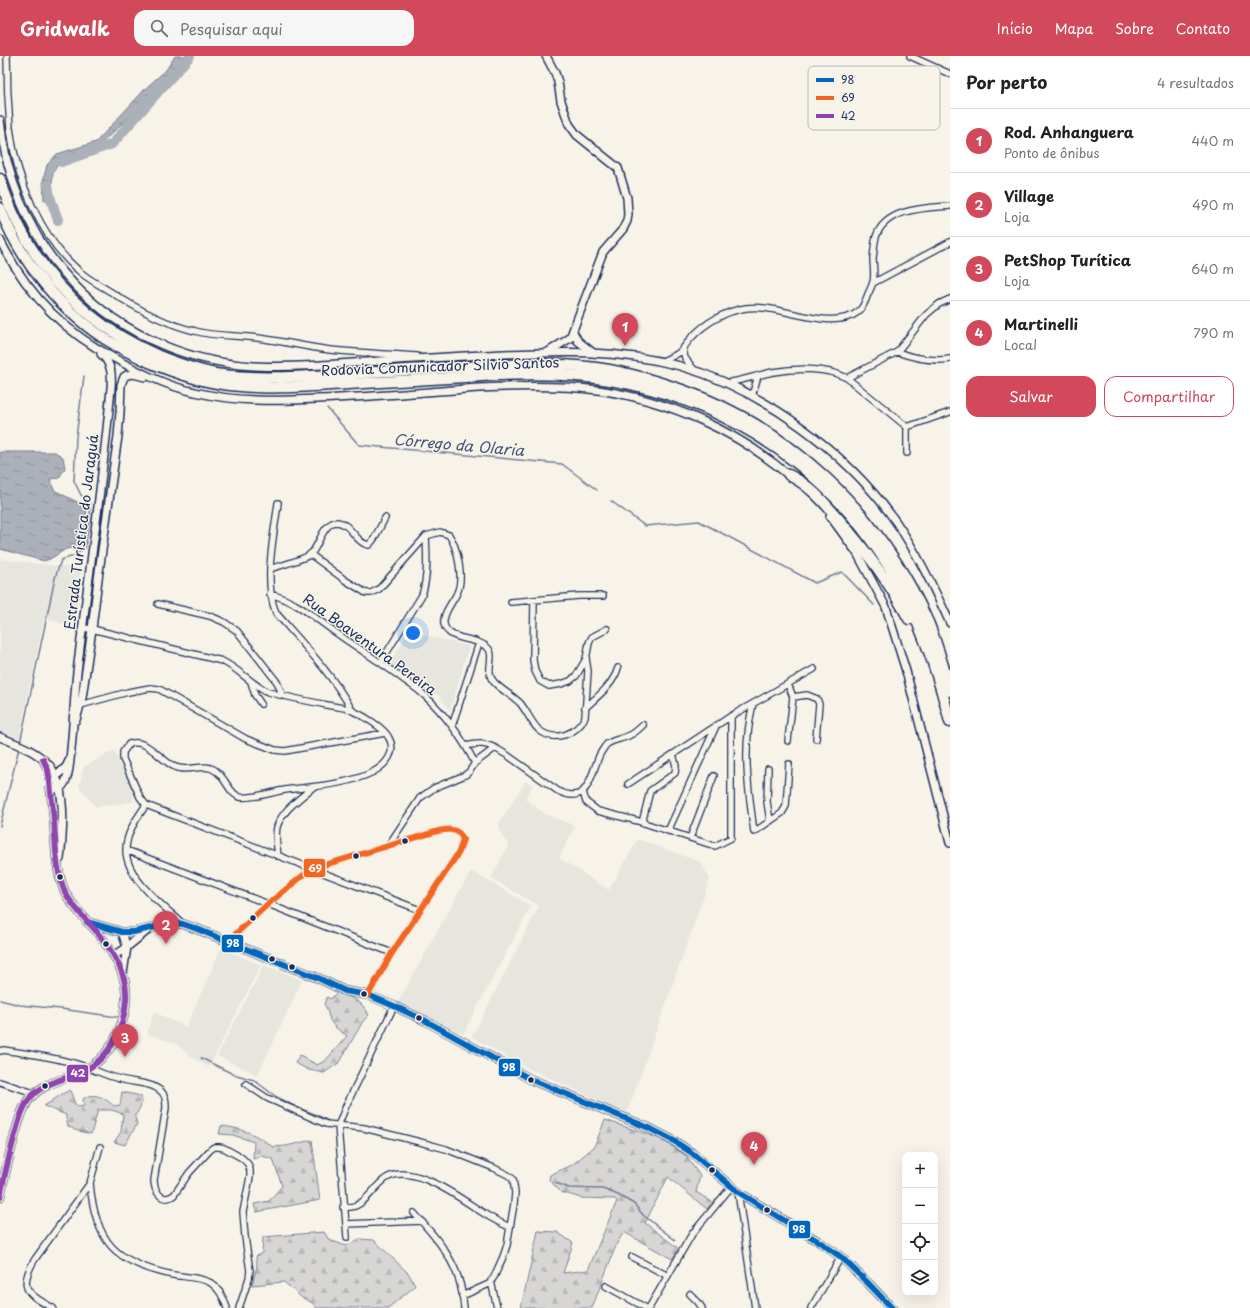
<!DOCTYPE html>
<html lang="pt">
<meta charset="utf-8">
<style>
:root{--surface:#fff;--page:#f6f6f6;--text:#202124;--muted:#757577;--line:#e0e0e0;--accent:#d1495b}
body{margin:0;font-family:"Playpen Sans",sans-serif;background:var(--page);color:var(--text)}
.controls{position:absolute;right:12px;bottom:12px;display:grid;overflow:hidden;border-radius:8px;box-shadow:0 4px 16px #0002}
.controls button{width:36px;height:36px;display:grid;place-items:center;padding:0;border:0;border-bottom:1px solid var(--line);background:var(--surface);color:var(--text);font:20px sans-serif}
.you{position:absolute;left:413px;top:577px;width:14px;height:14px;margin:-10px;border:3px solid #fff;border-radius:50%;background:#1a73e8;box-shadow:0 0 0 6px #1a73e833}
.badge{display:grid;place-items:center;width:26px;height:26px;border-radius:50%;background:var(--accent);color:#fff;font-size:13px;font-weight:700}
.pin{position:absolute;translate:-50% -33px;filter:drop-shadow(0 1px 2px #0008)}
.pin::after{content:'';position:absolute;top:21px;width:14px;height:12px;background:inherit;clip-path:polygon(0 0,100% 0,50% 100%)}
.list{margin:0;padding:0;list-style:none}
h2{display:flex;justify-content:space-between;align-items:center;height:52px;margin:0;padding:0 16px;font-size:17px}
h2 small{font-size:13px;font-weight:400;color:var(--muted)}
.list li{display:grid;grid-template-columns:26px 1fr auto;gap:12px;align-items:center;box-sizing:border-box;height:64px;padding:0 16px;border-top:1px solid var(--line)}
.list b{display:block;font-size:15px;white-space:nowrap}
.list p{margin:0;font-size:13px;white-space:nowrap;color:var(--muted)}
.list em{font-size:13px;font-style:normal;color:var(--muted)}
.actions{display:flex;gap:8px;padding:12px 16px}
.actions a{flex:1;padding:9px 0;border:1px solid var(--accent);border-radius:12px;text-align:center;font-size:14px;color:var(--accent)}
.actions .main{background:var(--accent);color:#fff}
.icon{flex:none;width:22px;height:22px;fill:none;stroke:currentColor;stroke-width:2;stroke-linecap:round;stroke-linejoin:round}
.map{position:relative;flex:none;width:950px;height:1252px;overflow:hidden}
header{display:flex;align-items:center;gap:24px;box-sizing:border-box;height:56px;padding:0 20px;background:var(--accent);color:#fff}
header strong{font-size:19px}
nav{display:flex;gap:22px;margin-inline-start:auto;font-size:14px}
.search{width:280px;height:36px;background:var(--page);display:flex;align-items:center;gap:10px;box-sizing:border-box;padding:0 14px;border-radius:12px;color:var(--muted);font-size:15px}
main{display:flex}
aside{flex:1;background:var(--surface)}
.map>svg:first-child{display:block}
.built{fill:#e6e5de}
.forest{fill:url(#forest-firs);stroke:#798299}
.water{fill:url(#water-ripples);stroke:#727c95}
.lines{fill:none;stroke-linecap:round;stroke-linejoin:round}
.stream{stroke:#727c95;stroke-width:1.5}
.river{stroke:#acb0b9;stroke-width:10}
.minor-casing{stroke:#1b2f5e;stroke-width:8}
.tertiary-casing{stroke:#1b2f5e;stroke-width:10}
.secondary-casing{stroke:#1b2f5e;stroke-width:10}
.motorway-casing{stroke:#1b2f5e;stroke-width:13}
.minor{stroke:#f7f3e8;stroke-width:5.5}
.tertiary{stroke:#f7f3e8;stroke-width:7}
.secondary{stroke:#f7f3e8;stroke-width:7}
.motorway{stroke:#f7f3e8;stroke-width:10}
.bus-1-casing{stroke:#f7f3e8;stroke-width:9}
.bus-2-casing{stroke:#f7f3e8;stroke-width:9}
.bus-3-casing{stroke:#f7f3e8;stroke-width:9}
.bus-1{stroke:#0065bd;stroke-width:6}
.bus-2{stroke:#f26522;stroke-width:6}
.bus-3{stroke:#8e44ad;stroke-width:6}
.bus-dot{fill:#1b2f5e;stroke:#f7f3e8;stroke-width:1.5}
.labels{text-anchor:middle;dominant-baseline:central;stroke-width:3;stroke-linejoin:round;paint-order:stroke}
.street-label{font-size:14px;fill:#1b2f5e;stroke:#f7f3e8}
.water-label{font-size:15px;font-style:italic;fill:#465679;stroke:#f7f3e8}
.key{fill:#f7f3e8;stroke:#b5b8bf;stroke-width:1}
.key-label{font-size:11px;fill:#1b2f5e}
.line-badge{stroke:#f7f3e8;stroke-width:1.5}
.badge-label{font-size:11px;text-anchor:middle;font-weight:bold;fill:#fff}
</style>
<header>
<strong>Gridwalk</strong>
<div class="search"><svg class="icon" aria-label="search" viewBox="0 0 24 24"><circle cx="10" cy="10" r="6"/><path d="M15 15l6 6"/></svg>Pesquisar aqui</div>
<nav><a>Início</a><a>Mapa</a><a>Sobre</a><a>Contato</a></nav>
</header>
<main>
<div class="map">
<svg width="950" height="1252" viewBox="0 0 950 1252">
<defs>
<pattern id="forest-firs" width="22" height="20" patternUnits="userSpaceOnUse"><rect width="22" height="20" fill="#d7d6d4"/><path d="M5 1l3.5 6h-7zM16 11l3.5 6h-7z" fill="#b8b8b8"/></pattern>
<pattern id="water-ripples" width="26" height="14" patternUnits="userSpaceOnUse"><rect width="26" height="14" fill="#acb0b9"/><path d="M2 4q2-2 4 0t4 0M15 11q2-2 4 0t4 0" fill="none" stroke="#8b909a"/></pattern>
</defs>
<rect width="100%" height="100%" fill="#f7f3e8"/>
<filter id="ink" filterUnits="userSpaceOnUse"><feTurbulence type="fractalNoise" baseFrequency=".025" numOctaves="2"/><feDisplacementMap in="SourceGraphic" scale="8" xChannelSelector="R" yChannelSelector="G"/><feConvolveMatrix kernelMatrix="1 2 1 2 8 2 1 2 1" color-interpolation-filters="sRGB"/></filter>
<g filter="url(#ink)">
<!-- built -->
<path class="built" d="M 0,503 L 81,513 L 74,570 L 44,563 L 19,682 L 0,675 Z
M 409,576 L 469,590 L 450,655 L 438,639 L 429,638 L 389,608 Z
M 115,695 L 119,707 L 130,723 L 134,731 L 133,746 L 96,751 L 79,730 L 84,711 L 107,698 Z
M 526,725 L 533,729 L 525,743 L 545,758 L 575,770 L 559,802 L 609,834 L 638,783 L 700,806 L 710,823 L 627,1057 L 521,1009 L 472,981 L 539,850 L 491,822 L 509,788 L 503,782 L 500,775 L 499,767 Z
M 471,815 L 531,850 L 463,978 L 398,946 Z
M 221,892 L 261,909 L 209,1011 L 193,1002 L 176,988 L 147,978 L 154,956 L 186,971 Z
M 264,909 L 302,924 L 258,1019 L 217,1000 Z"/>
<!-- forest -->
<path class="forest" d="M 337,936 C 353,942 361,944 369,959 L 363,965 L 340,1006 L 324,1017 L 309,1014 L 295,1007 L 300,999 L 317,1009 L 325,1005 L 347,980 C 339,974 332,971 329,961 C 327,955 328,954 324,948 L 327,941 L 331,943 Z
M 70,1034 L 75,1048 L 79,1051 L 84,1050 L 83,1043 C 94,1035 105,1042 114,1050 L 120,1049 L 122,1036 L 141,1040 L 142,1047 L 135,1061 L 137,1068 L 125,1089 L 114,1086 L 121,1076 L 123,1058 L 112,1054 L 98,1054 L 91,1078 L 75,1074 L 68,1070 L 66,1062 L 66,1059 L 44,1050 C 53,1045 60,1038 70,1034 Z
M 605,1064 L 661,1083 L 685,1099 L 700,1120 L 696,1136 L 712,1146 L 707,1153 L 668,1121 L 645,1167 L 679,1193 L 672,1203 L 624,1176 L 617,1187 L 592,1252 L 521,1252 L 538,1175 L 557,1176 L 573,1187 L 563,1217 L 588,1214 L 617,1145 L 615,1143 L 581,1142 L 561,1136 L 549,1124 L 550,1119 L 572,1109 L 594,1091 Z
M 221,1070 C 242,1072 256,1078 273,1091 L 286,1090 L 312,1084 L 320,1144 L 256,1156 L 254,1148 L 269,1145 L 282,1130 L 273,1103 L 262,1100 L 253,1103 L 254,1086 L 233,1079 L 219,1078 Z
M 324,1176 L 329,1184 L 346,1190 L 359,1183 L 374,1184 L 409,1218 L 415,1230 L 388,1252 L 317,1252 L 311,1246 L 301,1241 L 284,1226 L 252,1229 L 257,1210 L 256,1200 L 262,1197 L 263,1181 Z"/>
<!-- water -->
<path class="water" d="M 175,0 L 192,0 L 184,11 L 98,90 L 58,108 L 53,117 L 52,127 L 53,140 L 44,144 L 43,125 L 47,109 L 57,98 L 96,86 L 147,31 L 166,14 Z
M 0,396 L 55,396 L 63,401 L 65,412 L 59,422 L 50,423 L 54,434 L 87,451 L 85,472 L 80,491 L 66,493 L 50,503 L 44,505 L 0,493 Z"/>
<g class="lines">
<!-- stream -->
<path class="stream" d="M 327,352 L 359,389 L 562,408 L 597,434
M 611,445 L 645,470 L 699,465 L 815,527 L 842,516 L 874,549
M 20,687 L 55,522 L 61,504 L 74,500 L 85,492 L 90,462 L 90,448 L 81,439 L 74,425 L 76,381 L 84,320
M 0,770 L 19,692
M 0,944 L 20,949 L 61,953 L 117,961
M 201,1002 L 233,1018 L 254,1024 L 275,1040 L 296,1051 L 317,1059 L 330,1066
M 556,1127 L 569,1132 L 603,1133 L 618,1139 L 634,1148 L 643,1159 L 675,1184"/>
<!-- river -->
<path class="river" d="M 61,106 L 112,88 L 190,0
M 48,129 L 50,141 L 58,164"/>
<!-- minor casing -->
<g class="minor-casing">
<path id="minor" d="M 7,0 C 7,24 8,48 10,72 C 16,122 40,181 78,214 C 87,223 100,229 111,236 C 137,253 165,268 195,275 C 216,281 237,279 258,282 C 282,285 306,291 330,294 C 359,297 388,298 417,300
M 910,0 L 950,18
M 873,227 L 950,186
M 683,293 L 685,302 L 695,315
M 897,296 C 914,302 932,306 950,303
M 661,306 C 666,303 672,301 677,298 C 683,294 686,288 691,282 C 705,267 725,255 746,252 C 779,247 830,277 858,256 C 863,252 866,244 868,238 C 870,234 872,230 873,226 C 875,219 873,210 873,202 C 874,196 874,188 876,181 C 885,152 925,152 950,150
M 847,322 L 907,371 L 907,397
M 725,327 C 742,325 757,319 773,316 C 796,312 826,311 847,322 L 897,296 L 926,259 L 939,248 L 950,243
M 752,340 L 758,320
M 907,371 L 950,356
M 278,447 C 274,480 263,526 276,557 C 303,588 332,618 352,654
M 310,498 L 345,524 L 366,537 L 371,537 L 379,533 L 426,480 L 440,476 L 449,479 C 458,492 464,523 457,537 C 453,546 442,558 444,568 C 448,586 476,580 488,592 C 496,600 484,616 494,626 C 501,634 512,639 520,647 C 527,655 531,667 539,674 C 555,687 577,678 585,661 L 588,615 L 586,603
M 270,513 C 279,510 305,503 311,498 C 319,490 323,466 337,466 C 351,467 356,488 369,489 L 374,483 L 385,462
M 270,538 C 296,545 314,561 335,576 C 357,592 381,606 403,623 C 410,628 418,633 424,639 C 445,658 462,682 475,707
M 534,545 L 533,604 L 535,615 L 540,625 L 549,630 L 561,628 L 570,625 L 576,620 L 586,603 L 589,587 L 592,581 L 607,573
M 511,546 L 579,540 L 603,540
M 158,548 L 210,560 L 224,566 L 237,575 L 277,626 L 283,640
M 82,572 L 92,573 L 222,605 C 239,613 251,628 268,636 C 287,641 307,645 327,649 C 335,651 346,651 353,655 C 364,660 384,672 389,682 C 397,696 386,709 373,716 C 347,729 314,730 285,734 C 272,736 253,743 240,741 C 230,739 225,721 216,715 C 205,706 188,717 175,711 C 160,704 146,681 129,688 L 123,696 L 123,703 L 140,741 L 146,749 C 137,762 126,777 126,794 C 126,823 164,850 183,868
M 381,606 L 422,539 C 428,521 427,500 426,480
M 251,626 L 255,639 L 261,648
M 788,628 L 793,641 L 788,685
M 793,641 L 807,639 L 817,643 L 819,648 L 816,683
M 753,648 C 742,693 748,731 754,776 L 782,757 L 786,750 L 789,708
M 77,650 L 128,636 L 150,632 L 159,633 L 246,683 L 275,694 L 285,695 L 385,677
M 585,652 C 598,640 613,629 618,612
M 452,670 L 479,587
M 466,690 C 478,687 484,687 495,692
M 768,713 L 767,746 L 770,765
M 628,728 L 731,660 L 814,613
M 583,736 L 586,746 L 598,755 L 638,765 L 715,790 L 731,782 L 731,660
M 146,749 L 420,854
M 642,767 L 650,735 L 675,717 L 676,710 L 673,698
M 668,775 L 716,670
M 690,782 L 714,720
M 388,790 L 420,742 L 434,732 L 465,719 L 469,716 L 475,707 L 495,692 L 507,699 L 558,735 C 589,750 590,720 600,698 C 602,695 604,691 607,688 C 614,683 623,683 630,679 C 635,677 639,673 643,669
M 126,794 L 268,848 L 392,897
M 278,800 C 277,790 275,780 277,771 C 282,754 301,742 313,731
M 228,885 L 268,848 L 311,813 L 438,775 C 449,773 458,772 463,783 L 459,796 L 392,897 L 368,939
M 0,995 L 4,994 C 29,998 55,1001 80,1009 C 93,1013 106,1020 120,1023 C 133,1027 151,1026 161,1035 C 166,1040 166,1046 166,1052 L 154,1124 C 154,1135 162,1148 174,1139 L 189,1117 L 210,1094 L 214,1091 L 219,1091 L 224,1092 L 242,1102 L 248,1108 L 250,1114 L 250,1121 L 243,1156 L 245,1181 L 250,1215 L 249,1222 L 239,1252
M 0,1026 L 34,1037
M 246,1028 L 267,1042 L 326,1068 L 364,1072 L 420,1086 L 446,1093 L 494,1112 L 508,1119 L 513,1123 L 515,1137 L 514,1148 L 507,1189 L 503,1201 L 494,1221 L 489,1228 L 462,1240
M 90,1127 C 95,1186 115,1207 173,1219 C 184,1221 201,1221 211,1227 C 220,1233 224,1242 227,1252
M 738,1136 L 755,1252
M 343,1151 C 363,1154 371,1134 384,1124 C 410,1102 465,1146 488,1160 C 495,1164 502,1168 510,1171
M 414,1157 C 432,1177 451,1198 459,1224 C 462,1233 463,1243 464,1252
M 346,1168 L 422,1165
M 347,1181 L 338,1070 L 346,1050 L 394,950
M 632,1201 L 668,1220
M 491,1225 L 497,1252
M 606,1230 L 646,1252
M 690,1238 L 698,1246 L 702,1252
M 53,1252 C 26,1238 18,1231 35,1203 L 90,1127 L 100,1091
M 649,1252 L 692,1178 L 731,1131
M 811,1252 L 841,1201"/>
</g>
<!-- tertiary casing -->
<g class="tertiary-casing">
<path id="tertiary" d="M 546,0 L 555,17 L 558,26 L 561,45 L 569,68 L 577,79 L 618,112 L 627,142 L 628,158 L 627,165 L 623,173 L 603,196 L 570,282 L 548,296
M 573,276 L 578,285 L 592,296"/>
</g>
<!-- secondary casing -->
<g class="secondary-casing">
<path id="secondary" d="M 0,64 C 5,118 28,176 64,217 C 111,273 181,306 254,310 C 296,312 338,308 380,305 C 414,303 448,301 482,299 C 551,296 612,292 680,310 C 762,333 848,397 896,466 C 918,498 934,533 950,567
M 0,184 C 25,235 64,276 114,302 C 139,316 166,330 195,336 C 235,346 276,345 317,343 C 371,341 425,336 479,332 C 519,330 559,329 598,334 C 668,344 738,375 792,422
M 830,460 L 857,497 L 886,551 L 906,615 L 950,787
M 76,664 L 82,642 L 92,573 L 98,523 L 118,380 L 120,356 L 121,329 L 124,321 L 127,319 L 133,318 L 145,321
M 0,681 C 16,688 33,693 46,706 C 68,725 63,777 60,803
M 53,723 L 66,711 L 69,705
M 51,731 C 69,741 70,704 71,693 C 74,665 74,637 78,608 C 89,516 103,424 111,332 C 112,318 112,308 101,298
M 87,866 L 122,876 L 134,876 L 172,867 L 183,868 L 197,873 L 318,922 L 345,935 L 368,939 L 394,950 L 426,965 L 532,1024 L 649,1072 L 674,1085 L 692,1097 L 738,1136 L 821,1187 L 841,1201 L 869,1228 L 892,1252
M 122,876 L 127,891 L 123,917
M 113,899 L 122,895 L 148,874
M 0,1141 C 4,1121 9,1101 14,1082 C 18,1069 21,1053 30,1042 C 42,1028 61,1024 77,1018 C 108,1006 124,975 126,944 C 128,918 113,896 97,876 C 86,863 73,852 65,836 C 55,813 56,789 54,765 C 53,752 51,739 50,726 L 48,714 L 43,703"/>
</g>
<!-- motorway casing -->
<g class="motorway-casing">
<path id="motorway" d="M 0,123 C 27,206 79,266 159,300 C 179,308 201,316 223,319 C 264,324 307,320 348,318 C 386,315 424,313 462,311 C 501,309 538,307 577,310 C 608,312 640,320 670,330 C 786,367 879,455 928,566 C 937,588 944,612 950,635
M 0,152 C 20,205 63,258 112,287 C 124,294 137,300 149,306 C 175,317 202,326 230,329 C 269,334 309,330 348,328 C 398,325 448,322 498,319 C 542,317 587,318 630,328 C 757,357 861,439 914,559 C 930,593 941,630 950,666
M 789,419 C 809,429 822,444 837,461 C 865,493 889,526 909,563"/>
</g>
<!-- minor -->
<use href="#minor" class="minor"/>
<!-- tertiary -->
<use href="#tertiary" class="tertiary"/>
<!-- secondary -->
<use href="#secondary" class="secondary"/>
<!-- motorway -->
<use href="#motorway" class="motorway"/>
<!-- bus-1 casing -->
<g class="bus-1-casing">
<path id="bus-1" d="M 87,866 L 122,876 L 134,876 L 172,867 L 183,868 L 197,873 L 318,922 L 345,935 L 368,939 L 394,950 L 426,965 L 532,1024 L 649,1072 L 674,1085 L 692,1097 L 738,1136 L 821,1187 L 841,1201 L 869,1228 L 892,1252"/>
</g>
<!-- bus-2 casing -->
<g class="bus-2-casing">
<path id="bus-2" d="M 228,885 L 268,848 L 311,813 L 438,775 C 449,773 458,772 463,783 L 459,796 L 392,897 L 368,939"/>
</g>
<!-- bus-3 casing -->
<g class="bus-3-casing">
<path id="bus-3" d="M 0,1141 C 4,1121 9,1101 14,1082 C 18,1069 21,1053 30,1042 C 42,1028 61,1024 77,1018 C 108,1006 124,975 126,944 C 128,918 113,896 97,876 C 86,863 73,852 65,836 C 55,813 56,789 54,765 C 53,752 51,739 50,726 L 48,714 L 43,703"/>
</g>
<!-- bus-1 -->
<use href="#bus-1" class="bus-1"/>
<!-- bus-2 -->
<use href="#bus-2" class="bus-2"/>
<!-- bus-3 -->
<use href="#bus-3" class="bus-3"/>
</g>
</g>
<!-- markers -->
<g class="bus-dot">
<circle cx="405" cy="785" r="3.5"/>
<circle cx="356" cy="800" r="3.5"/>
<circle cx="60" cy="821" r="3.5"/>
<circle cx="253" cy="862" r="3.5"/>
<circle cx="106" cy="888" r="3.5"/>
<circle cx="272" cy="903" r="3.5"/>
<circle cx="292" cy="911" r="3.5"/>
<circle cx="364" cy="938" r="3.5"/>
<circle cx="419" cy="962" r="3.5"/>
<circle cx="531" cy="1024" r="3.5"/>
<circle cx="45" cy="1030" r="3.5"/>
<circle cx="712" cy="1114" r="3.5"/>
<circle cx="767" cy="1154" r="3.5"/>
</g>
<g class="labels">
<!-- street labels -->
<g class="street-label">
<text transform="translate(440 310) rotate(-2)">Rodovia Comunicador Silvio Santos</text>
<text transform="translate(81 476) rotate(-83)">Estrada Turística do Jaraguá</text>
<text transform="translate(370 588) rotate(36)">Rua Boaventura Pereira</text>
</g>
<!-- water labels -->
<g class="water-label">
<text transform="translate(459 388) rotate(5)">Córrego da Olaria</text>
</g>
</g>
<!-- legend -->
<rect x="808" y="10" width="132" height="64" rx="6" class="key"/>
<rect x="816" y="22" width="18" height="4" fill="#0065bd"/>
<rect x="816" y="40" width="18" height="4" fill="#f26522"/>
<rect x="816" y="58" width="18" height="4" fill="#8e44ad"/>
<g class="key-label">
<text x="841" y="28">98</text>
<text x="841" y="46">69</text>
<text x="841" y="64">42</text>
</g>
<g class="line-badge">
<rect x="303" y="802" width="23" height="20" rx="4" fill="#f26522"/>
<rect x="221" y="878" width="23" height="19" rx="4" fill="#0065bd"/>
<rect x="498" y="1002" width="23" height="19" rx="4" fill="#0065bd"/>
<rect x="66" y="1008" width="23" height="19" rx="4" fill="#8e44ad"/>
<rect x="788" y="1164" width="23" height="19" rx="4" fill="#0065bd"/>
</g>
<g class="badge-label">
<text x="315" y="816">69</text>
<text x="233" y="891">98</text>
<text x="509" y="1015">98</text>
<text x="78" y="1021">42</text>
<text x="799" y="1177">98</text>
</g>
</svg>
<div class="controls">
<button>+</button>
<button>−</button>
<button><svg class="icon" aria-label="locate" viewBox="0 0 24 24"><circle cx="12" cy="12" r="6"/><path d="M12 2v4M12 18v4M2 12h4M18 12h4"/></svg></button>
<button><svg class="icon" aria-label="layers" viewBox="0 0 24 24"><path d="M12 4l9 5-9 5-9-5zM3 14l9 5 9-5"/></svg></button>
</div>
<div class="you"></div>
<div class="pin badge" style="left:625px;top:290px">1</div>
<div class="pin badge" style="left:166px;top:888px">2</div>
<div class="pin badge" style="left:125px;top:1001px">3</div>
<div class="pin badge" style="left:754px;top:1109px">4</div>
</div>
<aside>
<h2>Por perto<small>4 resultados</small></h2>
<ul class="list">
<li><span class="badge">1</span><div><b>Rod. Anhanguera</b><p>Ponto de ônibus</p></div><em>440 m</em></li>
<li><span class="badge">2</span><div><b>Village</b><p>Loja</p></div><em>490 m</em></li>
<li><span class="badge">3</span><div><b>PetShop Turítica</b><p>Loja</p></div><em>640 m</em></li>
<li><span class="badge">4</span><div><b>Martinelli</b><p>Local</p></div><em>790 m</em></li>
</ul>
<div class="actions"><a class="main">Salvar</a><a>Compartilhar</a></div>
</aside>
</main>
